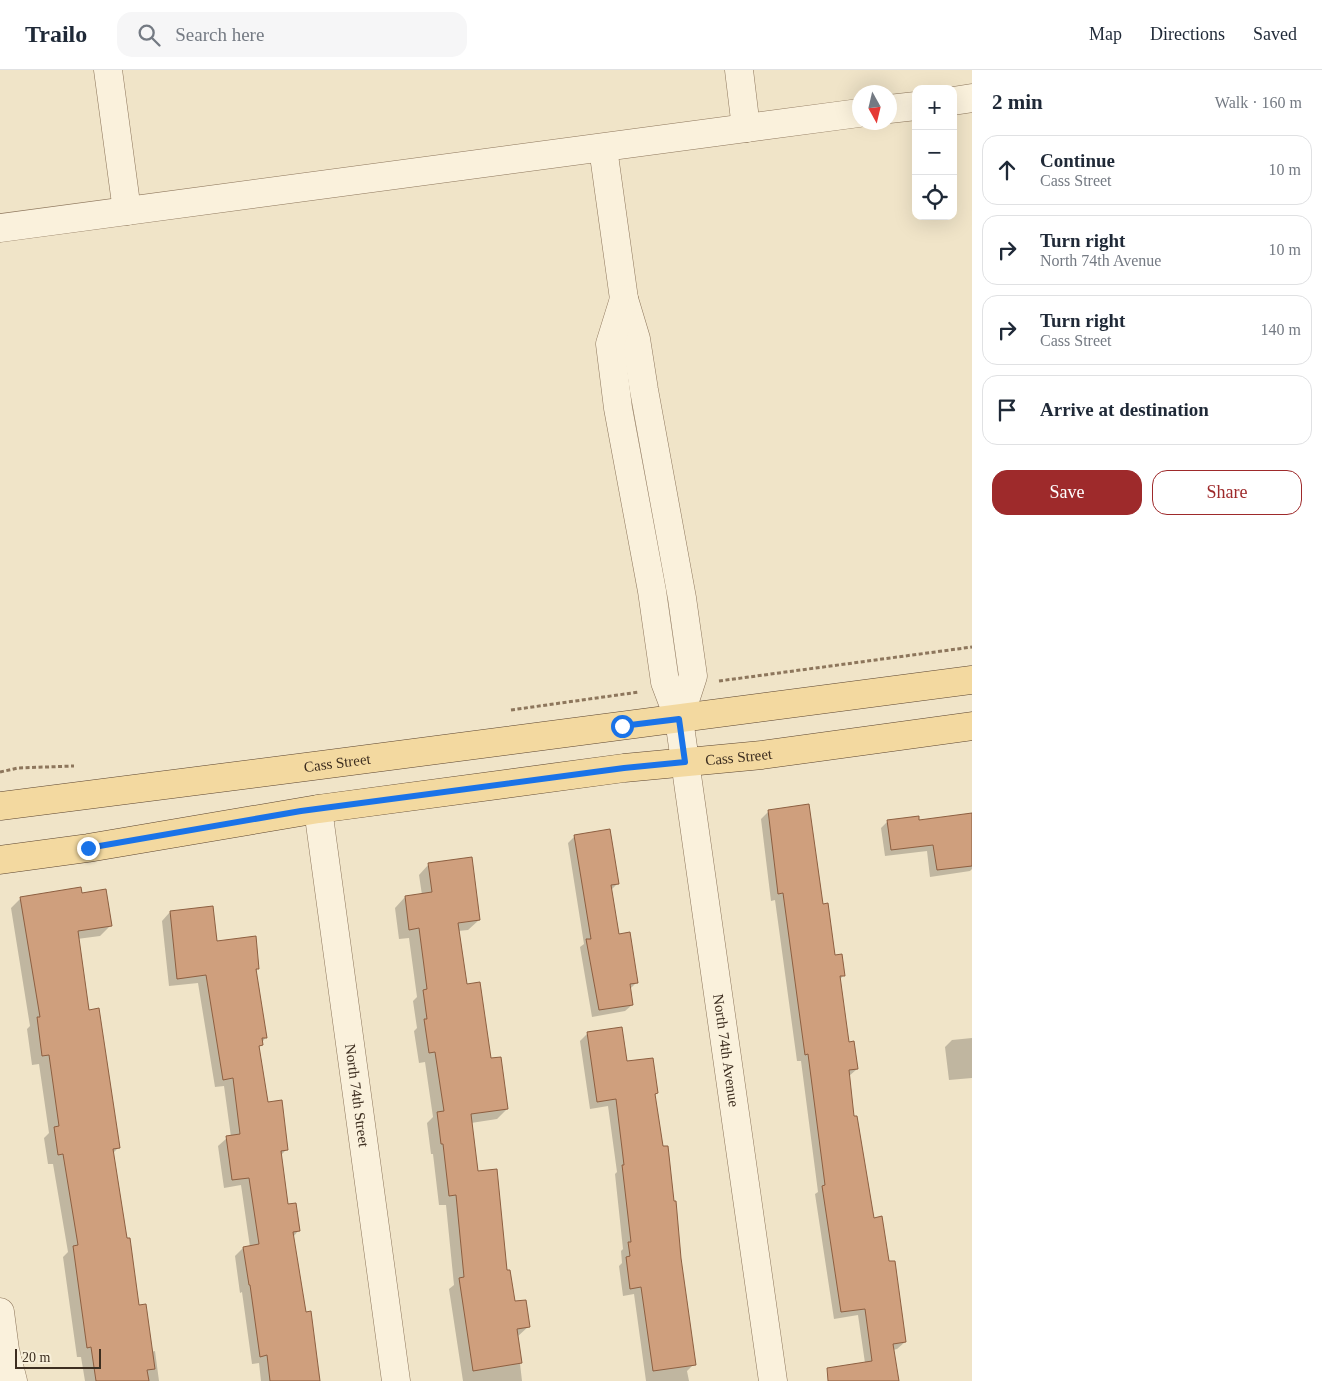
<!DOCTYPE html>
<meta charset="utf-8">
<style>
:root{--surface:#fff;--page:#f6f6f7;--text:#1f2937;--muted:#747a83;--line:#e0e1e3;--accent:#9e2a2b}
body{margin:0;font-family:Georgia,serif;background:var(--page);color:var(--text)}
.controls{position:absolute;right:15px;top:15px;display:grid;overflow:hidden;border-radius:10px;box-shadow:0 5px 20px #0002}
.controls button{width:45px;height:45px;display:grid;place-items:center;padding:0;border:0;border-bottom:1px solid var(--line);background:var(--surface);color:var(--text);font:25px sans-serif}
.compass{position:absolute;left:852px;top:15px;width:45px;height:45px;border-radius:50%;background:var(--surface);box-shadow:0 5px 20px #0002;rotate:172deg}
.scale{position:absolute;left:15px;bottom:12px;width:86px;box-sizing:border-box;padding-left:5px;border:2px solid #3d2e20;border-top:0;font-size:14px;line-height:18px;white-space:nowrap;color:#3d2e20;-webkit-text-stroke:4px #f7eed8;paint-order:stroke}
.stop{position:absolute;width:15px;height:15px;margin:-11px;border:4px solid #1a73e8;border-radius:50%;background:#fff}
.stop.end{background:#1a73e8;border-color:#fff;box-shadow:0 1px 5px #0008}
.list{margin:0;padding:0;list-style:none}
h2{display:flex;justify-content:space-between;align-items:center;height:65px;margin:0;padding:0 20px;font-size:21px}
h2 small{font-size:16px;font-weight:400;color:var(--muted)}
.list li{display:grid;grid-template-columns:32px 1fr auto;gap:15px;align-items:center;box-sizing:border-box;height:70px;margin:0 10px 10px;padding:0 10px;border:1px solid var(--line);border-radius:15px}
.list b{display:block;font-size:19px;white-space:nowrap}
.list p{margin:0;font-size:16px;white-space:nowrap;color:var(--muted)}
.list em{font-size:16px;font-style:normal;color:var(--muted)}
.actions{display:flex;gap:10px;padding:15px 20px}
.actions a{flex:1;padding:11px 0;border:1px solid var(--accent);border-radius:15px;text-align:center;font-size:18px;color:var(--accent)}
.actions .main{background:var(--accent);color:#fff}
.icon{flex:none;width:28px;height:28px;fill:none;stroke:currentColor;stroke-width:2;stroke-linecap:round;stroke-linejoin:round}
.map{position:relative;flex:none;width:972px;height:1311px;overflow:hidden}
header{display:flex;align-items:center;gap:30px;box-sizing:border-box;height:70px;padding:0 25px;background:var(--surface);border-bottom:1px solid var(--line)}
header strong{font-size:24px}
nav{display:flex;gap:28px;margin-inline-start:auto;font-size:18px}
.search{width:350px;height:45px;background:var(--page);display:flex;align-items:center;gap:12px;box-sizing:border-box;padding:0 18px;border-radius:15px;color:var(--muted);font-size:19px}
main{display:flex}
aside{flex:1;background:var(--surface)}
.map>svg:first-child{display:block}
.shadow{fill:#0003}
.building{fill:#cf9f7d;stroke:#8d5f41}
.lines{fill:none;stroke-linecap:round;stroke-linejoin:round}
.minor-casing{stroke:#8d765c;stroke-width:29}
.major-casing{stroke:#5b4430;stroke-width:29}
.path{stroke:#8d765c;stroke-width:3;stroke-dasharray:4 2.5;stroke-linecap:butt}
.minor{stroke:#faf1dc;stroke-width:28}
.major{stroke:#f3d9a0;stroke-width:28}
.route{stroke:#1a73e8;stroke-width:6}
.labels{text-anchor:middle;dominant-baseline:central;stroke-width:5;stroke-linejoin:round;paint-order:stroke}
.street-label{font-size:15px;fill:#3d2e20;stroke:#f7eed8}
</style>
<header>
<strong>Trailo</strong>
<div class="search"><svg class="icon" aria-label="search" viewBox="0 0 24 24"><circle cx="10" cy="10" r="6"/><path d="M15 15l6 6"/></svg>Search here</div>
<nav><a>Map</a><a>Directions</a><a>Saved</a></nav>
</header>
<main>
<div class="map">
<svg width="972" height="1311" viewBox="0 0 972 1311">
<rect width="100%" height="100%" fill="#f0e4c8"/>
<!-- shadow -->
<path class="shadow" d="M 769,741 L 822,835 L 834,886 L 844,905 L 839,910 L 848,973 L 857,999 L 848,1007 L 853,1047 L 873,1149 L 888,1193 L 905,1272 L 897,1279 L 893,1280 L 897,1311 L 843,1311 L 865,1293 L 858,1245 L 834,1249 L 815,1124 L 818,1122 L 801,991 L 797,991 L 775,830 L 771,831 L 761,749 Z
M 888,751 L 972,751 L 972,799 L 970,801 L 930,807 L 927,781 L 885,786 L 881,758 Z
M 575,766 L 617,814 L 611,820 L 618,865 L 637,912 L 629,920 L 632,935 L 625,941 L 592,947 L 580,877 L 584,874 L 568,773 Z
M 429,794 L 479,850 L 468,860 L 458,861 L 466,915 L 507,1039 L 497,1049 L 471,1053 L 477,1102 L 514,1233 L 529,1256 L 517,1267 L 522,1311 L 463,1311 L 449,1219 L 454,1215 L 446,1135 L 439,1135 L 433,1084 L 431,1084 L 427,1053 L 433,1047 L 425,992 L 419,993 L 414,961 L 417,958 L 413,931 L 417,927 L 409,868 L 399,869 L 395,838 L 405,827 L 422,825 L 419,805 Z
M 80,824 L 110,856 L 100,866 L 77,869 L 88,941 L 119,1077 L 112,1084 L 138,1237 L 151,1282 L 155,1281 L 159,1311 L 85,1311 L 81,1287 L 77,1287 L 63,1187 L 68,1182 L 53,1094 L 48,1094 L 44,1068 L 49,1063 L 39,994 L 32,995 L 27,959 L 30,956 L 11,838 L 21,828 Z
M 212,837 L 216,872 L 258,898 L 255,902 L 266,967 L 258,978 L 267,1033 L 287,1079 L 281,1085 L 287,1135 L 299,1160 L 293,1167 L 305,1243 L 319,1311 L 261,1311 L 259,1293 L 252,1294 L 242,1222 L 240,1223 L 235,1186 L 243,1178 L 250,1177 L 241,1115 L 224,1118 L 218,1076 L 227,1068 L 231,1067 L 224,1016 L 215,1017 L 198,913 L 169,916 L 162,851 L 170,842 Z
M 588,963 L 626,993 L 657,1023 L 654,1026 L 680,1188 L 694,1294 L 687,1301 L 689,1311 L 646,1311 L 634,1224 L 623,1226 L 619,1196 L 622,1193 L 621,1181 L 623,1179 L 615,1104 L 617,1102 L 608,1036 L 590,1039 L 580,971 Z
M 972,968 L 972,1008 L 949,1010 L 945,977 L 952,970 Z"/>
<!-- building -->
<path class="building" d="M 809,734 L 823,834 L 828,833 L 835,885 L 842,884 L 845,906 L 840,906 L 849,972 L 854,971 L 858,999 L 849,1000 L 854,1046 L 857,1046 L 874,1148 L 882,1146 L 889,1191 L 895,1191 L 906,1272 L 893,1274 L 899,1311 L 828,1311 L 827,1298 L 872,1291 L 865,1239 L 841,1242 L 822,1116 L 825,1115 L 808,984 L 805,985 L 783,823 L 778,824 L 768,740 Z
M 972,743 L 972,796 L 937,800 L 933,775 L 891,780 L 887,750 L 919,746 L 919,750 Z
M 610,759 L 619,814 L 611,815 L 619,864 L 630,862 L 638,913 L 630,914 L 633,935 L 599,940 L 586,869 L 591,869 L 574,765 Z
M 472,787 L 480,850 L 458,853 L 467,914 L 480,912 L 491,988 L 501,987 L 508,1039 L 471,1044 L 478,1101 L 497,1099 L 507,1200 L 510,1200 L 515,1231 L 526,1230 L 530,1257 L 517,1259 L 522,1293 L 473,1301 L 459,1208 L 464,1207 L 456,1125 L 449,1126 L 443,1074 L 441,1074 L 437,1042 L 444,1041 L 435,982 L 429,983 L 424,949 L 427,949 L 423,920 L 427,919 L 419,858 L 409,860 L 405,826 L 432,822 L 428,793 Z
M 81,817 L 82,823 L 106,819 L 112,856 L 78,861 L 89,940 L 99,938 L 120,1078 L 113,1079 L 127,1168 L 130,1168 L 139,1235 L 146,1234 L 155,1299 L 147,1300 L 149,1311 L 96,1311 L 91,1277 L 87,1278 L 73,1176 L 78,1175 L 63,1084 L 58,1085 L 54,1057 L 59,1056 L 49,985 L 42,986 L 37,947 L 40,947 L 20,827 Z
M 213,836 L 217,871 L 256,866 L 259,899 L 256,899 L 267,968 L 262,968 L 263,975 L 259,976 L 268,1032 L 282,1030 L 288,1080 L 281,1081 L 288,1134 L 296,1133 L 300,1161 L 293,1162 L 306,1242 L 311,1241 L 320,1311 L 270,1311 L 267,1285 L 260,1287 L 250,1215 L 249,1215 L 243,1177 L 259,1174 L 249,1108 L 232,1110 L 226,1066 L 240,1064 L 233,1008 L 223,1010 L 206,905 L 177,909 L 170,841 Z
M 622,957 L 627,991 L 653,988 L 658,1023 L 655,1024 L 663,1076 L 668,1076 L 674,1131 L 676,1131 L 681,1188 L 696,1295 L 653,1301 L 641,1217 L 630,1219 L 626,1187 L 630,1186 L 628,1172 L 631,1172 L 622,1095 L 624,1095 L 616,1029 L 597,1032 L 587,962 Z"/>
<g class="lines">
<!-- minor casing -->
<g class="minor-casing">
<g id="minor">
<path d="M 108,0 L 127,141"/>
<path d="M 739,0 L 746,58"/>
<path d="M 953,31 L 972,28"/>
<path d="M 889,39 L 916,36"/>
<path d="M 603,78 L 624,229 L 636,269 L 644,320 L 682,528 L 693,606 L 679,649"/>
<path d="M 0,158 L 859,43"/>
<path id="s1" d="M 624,229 L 610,274 L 618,338 L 652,521 L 665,612 L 679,649 L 773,1311"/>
<path id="s2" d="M 318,739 L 396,1311"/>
<path d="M 0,1242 L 5,1280 L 13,1311"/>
</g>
</g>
<!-- major casing -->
<g class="major-casing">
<g id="major">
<path id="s3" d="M 0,736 C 324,694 648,655 972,610"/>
<path id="s4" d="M 0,790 L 88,778 L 318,739 L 624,698 L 762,685 L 972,656"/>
</g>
</g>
<!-- path -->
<path class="path" d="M 719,611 L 972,577
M 511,640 L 639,622
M 0,702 L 18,698 L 74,696"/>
<!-- minor -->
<use href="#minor" class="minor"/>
<!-- major -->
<use href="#major" class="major"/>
</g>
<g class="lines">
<!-- route -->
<path class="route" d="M 88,778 L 301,741 L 624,698 L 685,692 L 679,649 L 622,656"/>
</g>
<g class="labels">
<!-- street labels -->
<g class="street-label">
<text stroke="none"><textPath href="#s4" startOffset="746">Cass Street</textPath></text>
<text stroke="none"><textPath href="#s3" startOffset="340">Cass Street</textPath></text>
<text stroke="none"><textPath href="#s1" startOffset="764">North 74th Avenue</textPath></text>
<text stroke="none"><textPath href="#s2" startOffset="289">North 74th Street</textPath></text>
</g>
</g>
</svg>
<div class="controls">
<button>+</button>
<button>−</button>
<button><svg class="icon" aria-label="locate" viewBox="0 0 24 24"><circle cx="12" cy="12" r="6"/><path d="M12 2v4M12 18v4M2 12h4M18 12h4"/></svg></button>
</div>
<svg class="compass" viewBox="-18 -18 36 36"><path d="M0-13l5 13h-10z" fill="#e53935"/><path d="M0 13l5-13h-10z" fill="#747a83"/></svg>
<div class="scale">20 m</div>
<div class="stop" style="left:622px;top:656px"></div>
<div class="stop end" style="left:88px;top:778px"></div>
</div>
<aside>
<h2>2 min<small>Walk · 160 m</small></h2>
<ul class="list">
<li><svg class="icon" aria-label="ahead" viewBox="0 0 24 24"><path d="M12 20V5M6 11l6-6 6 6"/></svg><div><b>Continue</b><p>Cass Street</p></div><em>10 m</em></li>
<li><svg class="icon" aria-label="right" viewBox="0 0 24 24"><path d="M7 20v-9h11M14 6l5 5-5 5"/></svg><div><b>Turn right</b><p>North 74th Avenue</p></div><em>10 m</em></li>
<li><svg class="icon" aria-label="right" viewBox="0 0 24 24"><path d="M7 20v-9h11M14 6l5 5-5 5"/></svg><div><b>Turn right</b><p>Cass Street</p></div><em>140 m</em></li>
<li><svg class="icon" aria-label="arrive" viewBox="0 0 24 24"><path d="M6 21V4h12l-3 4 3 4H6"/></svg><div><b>Arrive at destination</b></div></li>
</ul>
<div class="actions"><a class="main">Save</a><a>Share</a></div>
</aside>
</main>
